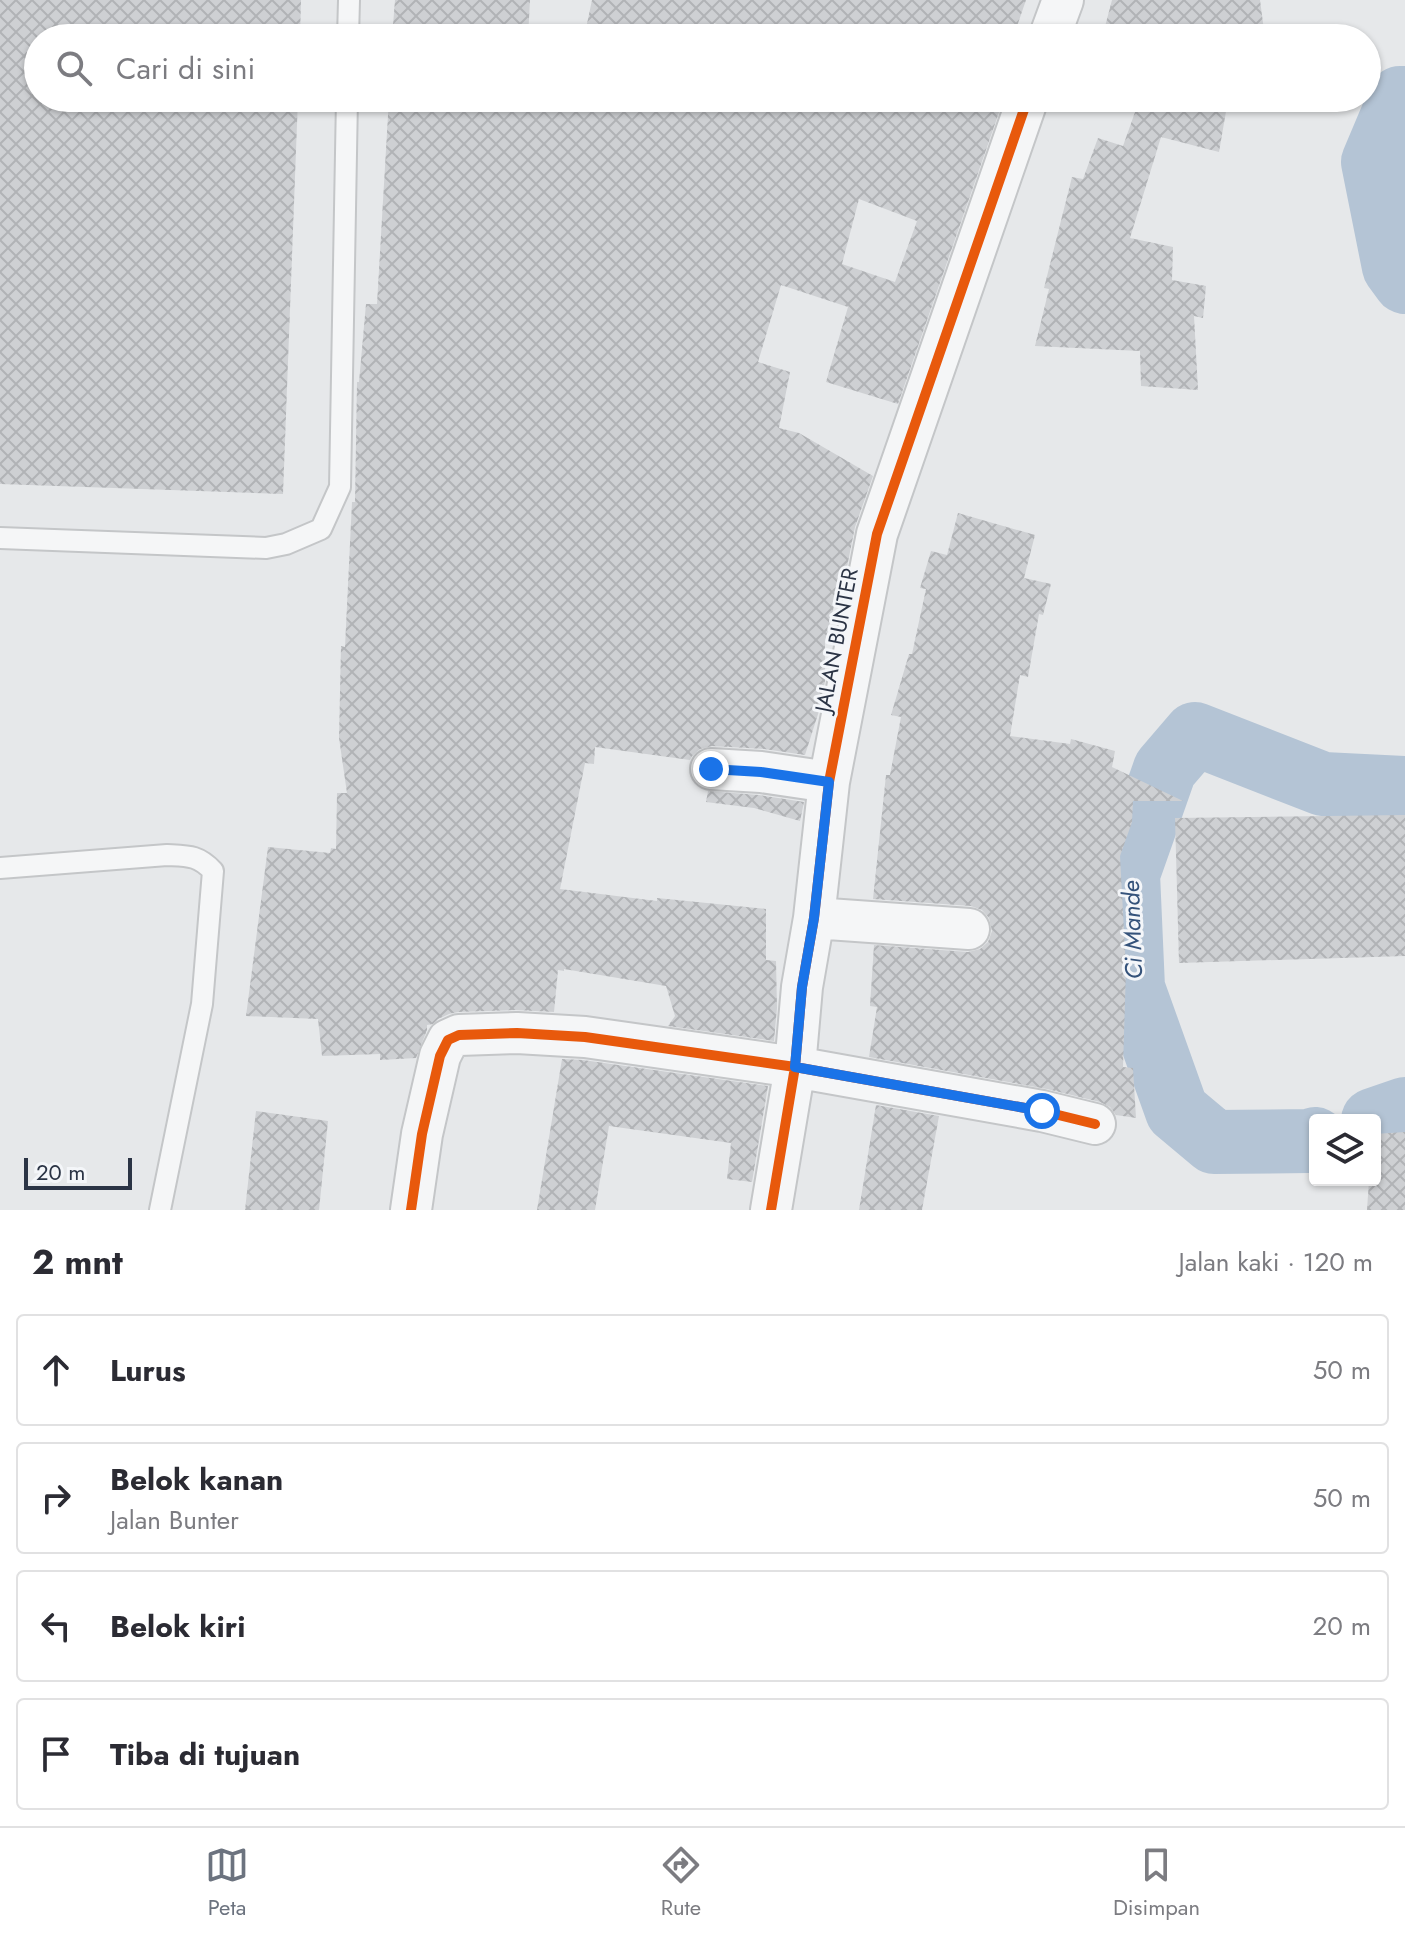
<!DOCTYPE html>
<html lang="id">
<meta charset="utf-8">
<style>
:root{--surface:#fff;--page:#f2f2f3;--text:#2b2b33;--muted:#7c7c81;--line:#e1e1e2;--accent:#6c737f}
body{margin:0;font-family:Jost,sans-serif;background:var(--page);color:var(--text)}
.controls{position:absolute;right:24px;bottom:24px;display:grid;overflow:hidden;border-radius:8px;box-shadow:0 2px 6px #0004}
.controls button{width:72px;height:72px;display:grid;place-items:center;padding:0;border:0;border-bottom:2px solid var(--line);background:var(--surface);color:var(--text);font:40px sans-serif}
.scale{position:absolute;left:24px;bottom:20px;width:108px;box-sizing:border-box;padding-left:8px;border:4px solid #2b3445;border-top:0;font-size:22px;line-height:28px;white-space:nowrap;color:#2b3445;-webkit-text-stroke:6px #f4f6f9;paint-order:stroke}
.stop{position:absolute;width:24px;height:24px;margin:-18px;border:6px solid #1a73e8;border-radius:50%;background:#fff}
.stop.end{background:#1a73e8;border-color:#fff;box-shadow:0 2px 8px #0008}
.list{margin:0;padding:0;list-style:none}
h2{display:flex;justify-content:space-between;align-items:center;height:104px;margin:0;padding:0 32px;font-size:34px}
h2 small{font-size:26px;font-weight:400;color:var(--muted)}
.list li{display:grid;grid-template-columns:52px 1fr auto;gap:24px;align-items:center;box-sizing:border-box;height:112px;margin:0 16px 16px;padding:0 16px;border:2px solid var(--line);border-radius:8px}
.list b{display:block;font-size:30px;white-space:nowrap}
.list p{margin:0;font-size:26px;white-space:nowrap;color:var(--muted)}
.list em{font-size:26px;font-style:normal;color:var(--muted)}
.icon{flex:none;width:44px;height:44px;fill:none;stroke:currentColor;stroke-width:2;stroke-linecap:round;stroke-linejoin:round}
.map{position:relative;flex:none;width:1405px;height:1210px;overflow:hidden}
.search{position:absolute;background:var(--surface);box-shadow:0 2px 6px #0004;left:24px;right:24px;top:24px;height:88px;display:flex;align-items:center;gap:20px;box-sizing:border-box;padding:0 28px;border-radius:44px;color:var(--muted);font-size:30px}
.sheet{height:616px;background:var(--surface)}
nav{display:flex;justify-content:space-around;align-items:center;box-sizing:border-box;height:112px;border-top:2px solid var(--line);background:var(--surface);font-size:22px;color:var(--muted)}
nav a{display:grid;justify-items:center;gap:4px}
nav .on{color:var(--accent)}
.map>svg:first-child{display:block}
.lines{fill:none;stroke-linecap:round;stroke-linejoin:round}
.river{stroke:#b4c4d5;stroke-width:64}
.building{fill:url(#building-cross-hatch);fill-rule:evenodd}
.lane-casing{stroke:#c4c6c8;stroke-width:24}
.street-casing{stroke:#c4c6c8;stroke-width:44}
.lane{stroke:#f5f6f7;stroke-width:20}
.street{stroke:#f5f6f7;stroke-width:40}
.cycleway-casing{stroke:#f4f6f9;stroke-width:15}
.cycleway{stroke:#e8590c;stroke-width:10}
.route{stroke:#1a73e8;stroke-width:10}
.labels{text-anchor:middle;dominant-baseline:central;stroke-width:6;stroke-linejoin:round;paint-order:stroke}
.street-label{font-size:22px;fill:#2b3445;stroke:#f4f6f9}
.water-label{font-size:24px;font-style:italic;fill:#34527a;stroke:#f4f6f9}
</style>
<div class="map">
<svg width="1405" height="1210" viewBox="0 0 1405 1210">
<defs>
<pattern id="building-cross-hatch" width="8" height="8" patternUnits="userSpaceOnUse" patternTransform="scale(2)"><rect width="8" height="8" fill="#ced0d3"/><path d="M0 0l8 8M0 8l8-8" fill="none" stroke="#b1b3b6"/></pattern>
</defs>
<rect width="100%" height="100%" fill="#e6e8ea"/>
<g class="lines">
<!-- river -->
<path class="river" d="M 1405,98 L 1400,98 L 1373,162 L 1394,267 L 1405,282
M 1373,1120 L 1405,1109
M 1315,1139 L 1309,1141 L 1214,1142 L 1177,1111 L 1133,988 L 1128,874 L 1165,769 L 1195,734 L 1323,784 L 1405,788"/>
</g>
<!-- building -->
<path class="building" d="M 0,0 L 301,0 L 300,38 L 38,38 L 38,98 L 298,98 L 283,494 L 0,484 Z
M 395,0 L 530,0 L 528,38 L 392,38 Z
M 592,0 L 1026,0 L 1013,38 L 758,38 L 714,23 L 711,38 L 584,38 Z
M 1112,0 L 1260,0 L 1265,38 L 1102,38 Z
M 389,98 L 1004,98 L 898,404 L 826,382 L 848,307 L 781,285 L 758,362 L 790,372 L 779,428 L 799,433 L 873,476 L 855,527 L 846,572 L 843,570 L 825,642 L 825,681 L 819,711 L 805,755 L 764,749 L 712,746 L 700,749 L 692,756 L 690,760 L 595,747 L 594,764 L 585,763 L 560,889 L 657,901 L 657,898 L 766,909 L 766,960 L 776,961 L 777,1008 L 774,1041 L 668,1026 L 675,1016 L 666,986 L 564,969 L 564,971 L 558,970 L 554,1012 L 516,1010 L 458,1012 L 449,1014 L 438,1019 L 433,1024 L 427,1025 L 427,1030 L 416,1058 L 380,1060 L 380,1054 L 322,1056 L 318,1019 L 246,1016 L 268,847 L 330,853 L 331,848 L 336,849 L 337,793 L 347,793 L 339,738 L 341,646 L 345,647 L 352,502 L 355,502 L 357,382 L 359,382 L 366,304 L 377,304 ZM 859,199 L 917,221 L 895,282 L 842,264 Z
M 1140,98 L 1201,98 L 1228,100 L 1219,152 L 1161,137 L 1130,238 L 1173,247 L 1172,280 L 1206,286 L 1203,318 L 1194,316 L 1198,390 L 1141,386 L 1140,351 L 1035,346 L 1049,289 L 1044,288 L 1072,177 L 1083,179 L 1098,138 L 1123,146 Z
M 958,513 L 1035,535 L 1024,578 L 1051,584 L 1043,615 L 1039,614 L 1028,677 L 1020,675 L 1010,736 L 1070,744 L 1071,739 L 1115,751 L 1112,767 L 1183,801 L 1133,801 L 1132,822 L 1120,856 L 1126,969 L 1123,1067 L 1133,1068 L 1136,1118 L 1116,1115 L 1110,1107 L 1100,1102 L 1047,1089 L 869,1057 L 877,1007 L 870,1006 L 874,945 L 968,952 L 980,949 L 988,942 L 992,931 L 989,918 L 982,910 L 971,906 L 873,899 L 886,775 L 890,775 L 901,717 L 891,715 L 909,654 L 912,654 L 926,589 L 920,588 L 931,551 L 947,555 Z
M 708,791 L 759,795 L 804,802 L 800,821 L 754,808 L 706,802 Z
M 1405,815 L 1405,956 L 1179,963 L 1175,818 Z
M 562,1059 L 583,1060 L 768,1086 L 752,1182 L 727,1179 L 731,1143 L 609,1126 L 595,1210 L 537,1210 Z
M 876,1105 L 939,1116 L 922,1210 L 859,1210 Z
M 256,1111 L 328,1121 L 319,1210 L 245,1210 Z
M 1405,1132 L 1405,1210 L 1367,1210 L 1369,1180 L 1375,1180 L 1375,1134 Z"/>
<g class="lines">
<!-- lane casing -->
<g class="lane-casing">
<path id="lane" d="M 348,38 L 349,0
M 0,538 L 266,548 L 286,544 L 321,529 L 340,487 L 347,98
M 0,868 L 167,855 C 188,856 198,855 213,871 L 202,1004 L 160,1210"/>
</g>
<!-- street casing -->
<g class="street-casing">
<path id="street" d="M 1049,38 L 1063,0
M 711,769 L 761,772 L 829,782
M 814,918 L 969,929
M 411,1210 L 422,1134 L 440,1056 L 448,1040 L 459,1035 L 517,1033 L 585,1037 L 795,1067 L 1042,1111 L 1095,1124
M 771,1210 L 795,1067 L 802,987 L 814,918 L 829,782 L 877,534 L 1028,98"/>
</g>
<!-- lane -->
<use href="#lane" class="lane"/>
<!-- street -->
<use href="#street" class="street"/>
<!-- cycleway casing -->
<g class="cycleway-casing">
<path id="cycleway" d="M 411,1210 L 422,1134 L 440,1056 L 448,1040 L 459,1035 L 517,1033 L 585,1037 L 795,1067 L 1042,1111 L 1095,1124
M 771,1210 L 795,1067 L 802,987 L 814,918 L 829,782 L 877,534 L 1028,98"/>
</g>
<!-- cycleway -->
<use href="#cycleway" class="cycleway"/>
</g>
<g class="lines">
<!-- route -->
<path class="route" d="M 711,769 L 761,772 L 829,782 L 814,918 L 802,987 L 795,1067 L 1042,1111"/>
</g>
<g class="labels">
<!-- street labels -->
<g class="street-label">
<text transform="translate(836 640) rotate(-79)">JALAN BUNTER</text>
</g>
<!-- water labels -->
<g class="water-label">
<text transform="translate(1132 930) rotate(-92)">Ci Mande</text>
</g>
</g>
</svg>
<div class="controls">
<button><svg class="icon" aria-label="layers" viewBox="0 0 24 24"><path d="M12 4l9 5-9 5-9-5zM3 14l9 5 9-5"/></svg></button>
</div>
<div class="scale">20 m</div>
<div class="stop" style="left:1042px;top:1111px"></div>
<div class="stop end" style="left:711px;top:769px"></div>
<div class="search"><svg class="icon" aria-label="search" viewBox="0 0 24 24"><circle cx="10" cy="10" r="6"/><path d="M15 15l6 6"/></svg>Cari di sini</div>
</div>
<section class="sheet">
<h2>2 mnt<small>Jalan kaki · 120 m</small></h2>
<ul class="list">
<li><svg class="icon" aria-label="ahead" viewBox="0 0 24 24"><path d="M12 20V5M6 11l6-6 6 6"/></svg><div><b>Lurus</b></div><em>50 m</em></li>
<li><svg class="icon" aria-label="right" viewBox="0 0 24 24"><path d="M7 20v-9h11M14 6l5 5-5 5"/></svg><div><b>Belok kanan</b><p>Jalan Bunter</p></div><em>50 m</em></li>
<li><svg class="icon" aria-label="left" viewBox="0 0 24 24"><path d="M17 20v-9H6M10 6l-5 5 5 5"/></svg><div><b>Belok kiri</b></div><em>20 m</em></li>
<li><svg class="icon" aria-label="arrive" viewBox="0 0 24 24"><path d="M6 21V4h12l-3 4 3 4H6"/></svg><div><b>Tiba di tujuan</b></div></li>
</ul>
</section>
<nav>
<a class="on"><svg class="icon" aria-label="map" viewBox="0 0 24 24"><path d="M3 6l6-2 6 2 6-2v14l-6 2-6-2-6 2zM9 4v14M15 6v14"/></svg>Peta</a>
<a><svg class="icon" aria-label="directions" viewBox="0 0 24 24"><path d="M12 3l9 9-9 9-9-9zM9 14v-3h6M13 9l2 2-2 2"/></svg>Rute</a>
<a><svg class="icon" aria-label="saved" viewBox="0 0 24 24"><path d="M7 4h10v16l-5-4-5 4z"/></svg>Disimpan</a>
</nav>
